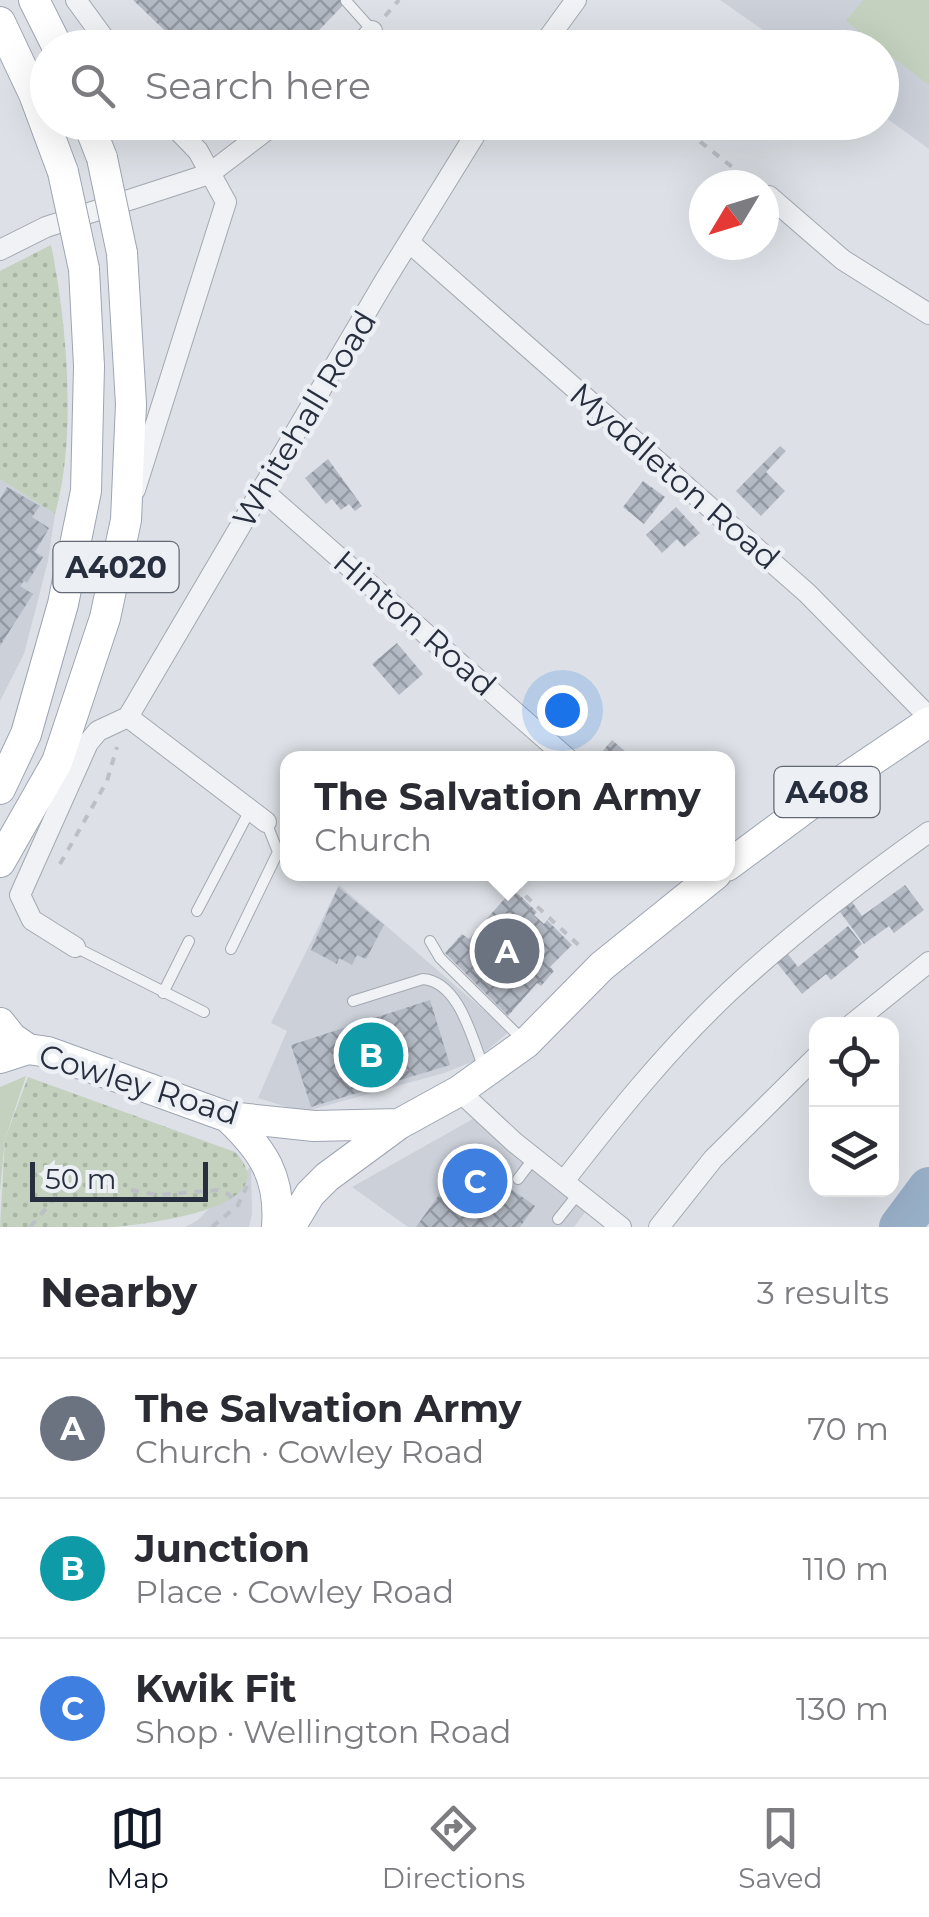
<!DOCTYPE html>
<meta charset="utf-8">
<style>
:root{--surface:#fff;--page:#f7f7f7;--text:#2b2b33;--muted:#7c7c81;--line:#e1e1e2;--accent:#111827}
body{margin:0;font-family:Montserrat,sans-serif;background:var(--page);color:var(--text)}
.controls{position:absolute;right:30px;bottom:30px;display:grid;overflow:hidden;border-radius:20px;box-shadow:0 10px 40px #0002}
.controls button{width:90px;height:90px;display:grid;place-items:center;padding:0;border:0;border-bottom:2px solid var(--line);background:var(--surface);color:var(--text);font:50px sans-serif}
.compass{position:absolute;left:689px;top:170px;width:90px;height:90px;border-radius:50%;background:var(--surface);box-shadow:0 10px 40px #0002;rotate:232deg}
.scale{position:absolute;left:30px;bottom:25px;width:178px;box-sizing:border-box;padding-left:10px;border:5px solid #272f3e;border-top:0;font-size:28px;line-height:35px;white-space:nowrap;color:#272f3e;-webkit-text-stroke:8px #ecf0f5;paint-order:stroke}
.you{position:absolute;left:562px;top:710px;width:35px;height:35px;margin:-25px;border:8px solid #fff;border-radius:50%;background:#1a73e8;box-shadow:0 0 0 15px #1a73e833}
.badge{display:grid;place-items:center;width:65px;height:65px;border-radius:50%;background:var(--accent);color:#fff;font-size:32px;font-weight:700}
.pin{position:absolute;translate:-50% -50%;border:5px solid #fff;box-shadow:0 2px 10px #0006}
.popup{position:absolute;left:280px;top:751px;width:455px;height:130px;box-sizing:border-box;display:grid;place-content:center;border-radius:20px;background:var(--surface);filter:drop-shadow(0 2px 8px #0005);font-size:32px;white-space:nowrap;color:var(--muted)}
.popup b{font-size:38px;color:var(--text)}
.popup::after{content:'';position:absolute;left:50%;top:100%;margin-left:-20px;border:20px solid transparent;border-top-color:var(--surface)}
.list{margin:0;padding:0;list-style:none}
h2{display:flex;justify-content:space-between;align-items:center;height:130px;margin:0;padding:0 40px;font-size:42px}
h2 small{font-size:32px;font-weight:400;color:var(--muted)}
.list li{display:grid;grid-template-columns:65px 1fr auto;gap:30px;align-items:center;box-sizing:border-box;height:140px;padding:0 40px;border-top:2px solid var(--line)}
.list b{display:block;font-size:38px;white-space:nowrap}
.list p{margin:0;font-size:32px;white-space:nowrap;color:var(--muted)}
.list em{font-size:32px;font-style:normal;color:var(--muted)}
.icon{flex:none;width:55px;height:55px;fill:none;stroke:currentColor;stroke-width:2;stroke-linecap:round;stroke-linejoin:round}
.map{position:relative;flex:none;width:929px;height:1227px;overflow:hidden}
.search{position:absolute;background:var(--surface);box-shadow:0 10px 40px #0002;left:30px;right:30px;top:30px;height:110px;display:flex;align-items:center;gap:25px;box-sizing:border-box;padding:0 35px;border-radius:55px;color:var(--muted);font-size:38px}
.sheet{height:550px;background:var(--surface)}
nav{display:flex;justify-content:space-around;align-items:center;box-sizing:border-box;height:140px;border-top:2px solid var(--line);background:var(--surface);font-size:28px;color:var(--muted)}
nav a{display:grid;justify-items:center;gap:5px}
nav .on{color:var(--accent)}
.map>svg:first-child{display:block}
.built{fill:#cbd0d9}
.grass{fill:#c3d1be}
.park{fill:url(#park-dots)}
.lines{fill:none;stroke-linecap:round;stroke-linejoin:round}
.river{stroke:#98afc8;stroke-width:42}
.building{fill:url(#building-cross-hatch)}
.lane-casing{stroke:#a3a8b1;stroke-width:12}
.street-casing{stroke:#a3a8b1;stroke-width:22}
.primary-casing{stroke:#9da5b3;stroke-width:32}
.path{stroke:#bcbfc5;stroke-width:4;stroke-dasharray:8 8;stroke-linecap:butt}
.lane{stroke:#f0f2f5;stroke-width:10}
.street{stroke:#f0f2f5;stroke-width:20}
.primary{stroke:#fff;stroke-width:30}
.primary-bridge-casing{stroke:#9da5b3;stroke-width:32;stroke-linecap:butt}
.primary-bridge{stroke:#fff;stroke-width:30}
.labels{text-anchor:middle;dominant-baseline:central;stroke-width:9;stroke-linejoin:round;paint-order:stroke}
.shield{fill:#ecf0f5;stroke:#626975;stroke-width:2.5}
.shield-label{font-size:30px;font-weight:bold;fill:#272f3e}
.street-label{font-size:32px;fill:#272f3e;stroke:#ecf0f5}
</style>
<div class="map">
<svg width="929" height="1227" viewBox="0 0 929 1227">
<defs>
<pattern id="park-dots" width="8" height="8" patternUnits="userSpaceOnUse" patternTransform="scale(2.5)"><rect width="8" height="8" fill="#c3d1be"/><path d="M2 2h.1M6 6h.1" fill="none" stroke="#a8b4a4" stroke-width="1.8" stroke-linecap="round"/></pattern>
<pattern id="building-cross-hatch" width="8" height="8" patternUnits="userSpaceOnUse" patternTransform="scale(2.5)"><rect width="8" height="8" fill="#b4bac4"/><path d="M0 0l8 8M0 8l8-8" fill="none" stroke="#9298a1"/></pattern>
</defs>
<rect width="100%" height="100%" fill="#dde1e7"/>
<!-- built -->
<path class="built" d="M 720,0 L 929,0 L 929,149 L 882,115 L 882,48 L 787,47 Z
M 0,479 L 55,514 L 48,561 L 24,654 L 0,701 Z
M 339,885 L 509,1032 L 474,1061 L 444,1073 L 303,1112 L 258,1098 L 287,1031 L 271,1023 Z
M 487,1111 L 595,1199 L 574,1227 L 408,1227 L 352,1187 Z
M 251,1166 L 252,1214 L 249,1227 L 185,1227 L 198,1220 Z"/>
<!-- grass -->
<path class="grass" d="M 863,0 L 929,0 L 929,85 L 846,21 Z
M 26,1076 L 5,1139 L 0,1191 L 0,1087 Z"/>
<!-- park -->
<path class="park" d="M 51,245 C 67,322 77,438 55,514 L 0,479 L 0,271 Z
M 28,1077 L 235,1152 C 289,1208 150,1223 116,1227 C 79,1227 38,1227 0,1227 L 5,1139 Z"/>
<g class="lines">
<!-- river -->
<path class="river" d="M 900,1227 L 929,1188"/>
</g>
<!-- building -->
<path class="building" d="M 133,0 L 348,0 L 302,48 L 183,48 Z
M 780,446 L 786,451 L 766,472 L 785,491 L 761,516 L 736,491 Z
M 328,459 L 362,506 L 355,511 L 349,504 L 341,510 L 332,499 L 326,504 L 305,478 Z
M 643,481 L 665,497 L 644,524 L 623,507 Z
M 7,487 L 40,506 L 32,517 L 49,528 L 35,552 L 43,557 L 27,583 L 24,581 L 20,586 L 33,594 L 0,646 L 0,499 Z
M 676,507 L 700,533 L 684,547 L 677,539 L 662,553 L 646,535 Z
M 397,643 L 423,674 L 399,695 L 372,664 Z
M 612,740 L 633,758 L 607,758 L 601,753 Z
M 905,885 L 924,910 L 894,933 L 889,926 L 864,944 L 837,908 L 850,899 L 862,916 Z
M 338,887 L 384,925 L 366,959 L 357,955 L 352,965 L 339,958 L 337,964 L 311,950 Z
M 513,889 L 537,912 L 534,915 L 544,924 L 547,920 L 572,945 L 550,967 L 554,971 L 541,986 L 537,983 L 508,1016 L 445,953 L 462,934 L 469,939 Z
M 848,926 L 862,944 L 854,951 L 859,957 L 831,980 L 826,974 L 802,994 L 773,958 L 784,949 L 798,967 Z
M 430,1000 L 450,1065 L 311,1107 L 291,1045 Z
M 466,1157 L 535,1206 L 520,1227 L 416,1227 Z"/>
<g class="lines">
<!-- lane casing -->
<g class="lane-casing">
<path id="lane" d="M 346,1 L 372,30
M 308,41 L 311,48
M 197,911 L 250,810
M 430,941 L 440,958 L 525,1042
M 75,947 L 204,1012
M 231,949 L 278,852 L 266,822
M 163,993 L 189,941
M 353,1001 L 423,979 C 459,982 472,1038 483,1066
M 518,1179 L 534,1158
M 558,1219 L 578,1194"/>
</g>
<!-- street casing -->
<g class="street-casing">
<path id="street" d="M 76,0 L 111,48
M 357,48 L 372,31
M 541,48 L 576,0
M 769,196 L 843,260 L 929,314
M 411,244 L 807,593 L 929,717
M 0,250 L 46,227 L 209,174 L 277,122
M 261,489 L 567,758
M 135,490 L 226,202 L 198,151 L 170,122
M 128,717 L 384,282 L 483,122
M 128,717 L 266,822
M 75,947 L 32,920 L 20,895 L 88,743 L 98,731 L 128,717
M 852,1024 L 929,962
M 459,1091 L 514,1142 L 621,1227
M 564,1181 C 616,1114 669,1048 731,990 C 793,933 860,881 929,832
M 659,1227 L 713,1159 L 816,1057"/>
</g>
<!-- primary casing -->
<g class="primary-casing">
<path id="primary" d="M 34,0 L 58,48
M 0,22 L 34,94 L 63,172
M 88,122 L 102,158
M 0,789 L 26,734 L 63,604 L 86,491 L 89,366 L 84,269
M 0,862 L 57,762 L 105,618 L 126,520 L 131,404 L 122,253
M 727,866 L 843,780 L 929,722
M 0,1023 L 12,1038 L 28,1049
M 0,1058 L 28,1049 L 48,1052 L 228,1117 L 314,1126 L 399,1124
M 228,1117 C 263,1150 281,1177 277,1227
M 290,1227 L 310,1194 L 327,1177 L 399,1124 L 459,1091 L 526,1043 L 602,966 L 716,874"/>
</g>
<!-- path -->
<path class="path" d="M 385,16 L 399,0
M 571,40 L 580,48
M 675,122 L 754,184
M 60,864 L 107,781 L 117,747
M 502,874 L 584,950
M 131,1190 L 158,1195 L 218,1190 L 228,1194 L 238,1205
M 30,1227 L 63,1189 L 74,1182
M 212,1227 L 238,1205 L 247,1186"/>
<!-- lane -->
<use href="#lane" class="lane"/>
<!-- street -->
<use href="#street" class="street"/>
<!-- primary -->
<use href="#primary" class="primary"/>
<!-- primary-bridge casing -->
<g class="primary-bridge-casing">
<path id="primary-bridge" d="M 102,158 L 122,253
M 63,172 L 84,269"/>
</g>
<!-- primary-bridge -->
<use href="#primary-bridge" class="primary-bridge"/>
</g>
<g class="labels">
<!-- shield labels -->
<g class="shield">
<rect x="53.5" y="542" width="125" height="50" rx="8"/>
<rect x="774.5" y="767" width="105" height="50" rx="8"/>
</g>
<g class="shield-label">
<text x="116" y="567">A4020</text>
<text x="827" y="792">A408</text>
</g>
<!-- street labels -->
<g class="street-label">
<text transform="translate(304 419) rotate(-59)">Whitehall Road</text>
<text transform="translate(675 476) rotate(41)">Myddleton Road</text>
<text transform="translate(415 623) rotate(41)">Hinton Road</text>
<text transform="translate(139 1084) rotate(17)">Cowley Road</text>
</g>
</g>
</svg>
<div class="controls">
<button><svg class="icon" aria-label="locate" viewBox="0 0 24 24"><circle cx="12" cy="12" r="6"/><path d="M12 2v4M12 18v4M2 12h4M18 12h4"/></svg></button>
<button><svg class="icon" aria-label="layers" viewBox="0 0 24 24"><path d="M12 4l9 5-9 5-9-5zM3 14l9 5 9-5"/></svg></button>
</div>
<svg class="compass" viewBox="-18 -18 36 36"><path d="M0-13l5 13h-10z" fill="#e53935"/><path d="M0 13l5-13h-10z" fill="#7c7c81"/></svg>
<div class="scale">50 m</div>
<div class="you"></div>
<div class="pin badge" style="left:507px;top:951px;background:#6b7280">A</div>
<div class="popup"><b>The Salvation Army</b>Church</div>
<div class="pin badge" style="left:371px;top:1055px;background:#0f9aa8">B</div>
<div class="pin badge" style="left:475px;top:1181px;background:#3f7fe0">C</div>
<div class="search"><svg class="icon" aria-label="search" viewBox="0 0 24 24"><circle cx="10" cy="10" r="6"/><path d="M15 15l6 6"/></svg>Search here</div>
</div>
<section class="sheet">
<h2>Nearby<small>3 results</small></h2>
<ul class="list">
<li><span class="badge" style="background:#6b7280">A</span><div><b>The Salvation Army</b><p>Church · Cowley Road</p></div><em>70 m</em></li>
<li><span class="badge" style="background:#0f9aa8">B</span><div><b>Junction</b><p>Place · Cowley Road</p></div><em>110 m</em></li>
<li><span class="badge" style="background:#3f7fe0">C</span><div><b>Kwik Fit</b><p>Shop · Wellington Road</p></div><em>130 m</em></li>
</ul>
</section>
<nav>
<a class="on"><svg class="icon" aria-label="map" viewBox="0 0 24 24"><path d="M3 6l6-2 6 2 6-2v14l-6 2-6-2-6 2zM9 4v14M15 6v14"/></svg>Map</a>
<a><svg class="icon" aria-label="directions" viewBox="0 0 24 24"><path d="M12 3l9 9-9 9-9-9zM9 14v-3h6M13 9l2 2-2 2"/></svg>Directions</a>
<a><svg class="icon" aria-label="saved" viewBox="0 0 24 24"><path d="M7 4h10v16l-5-4-5 4z"/></svg>Saved</a>
</nav>
